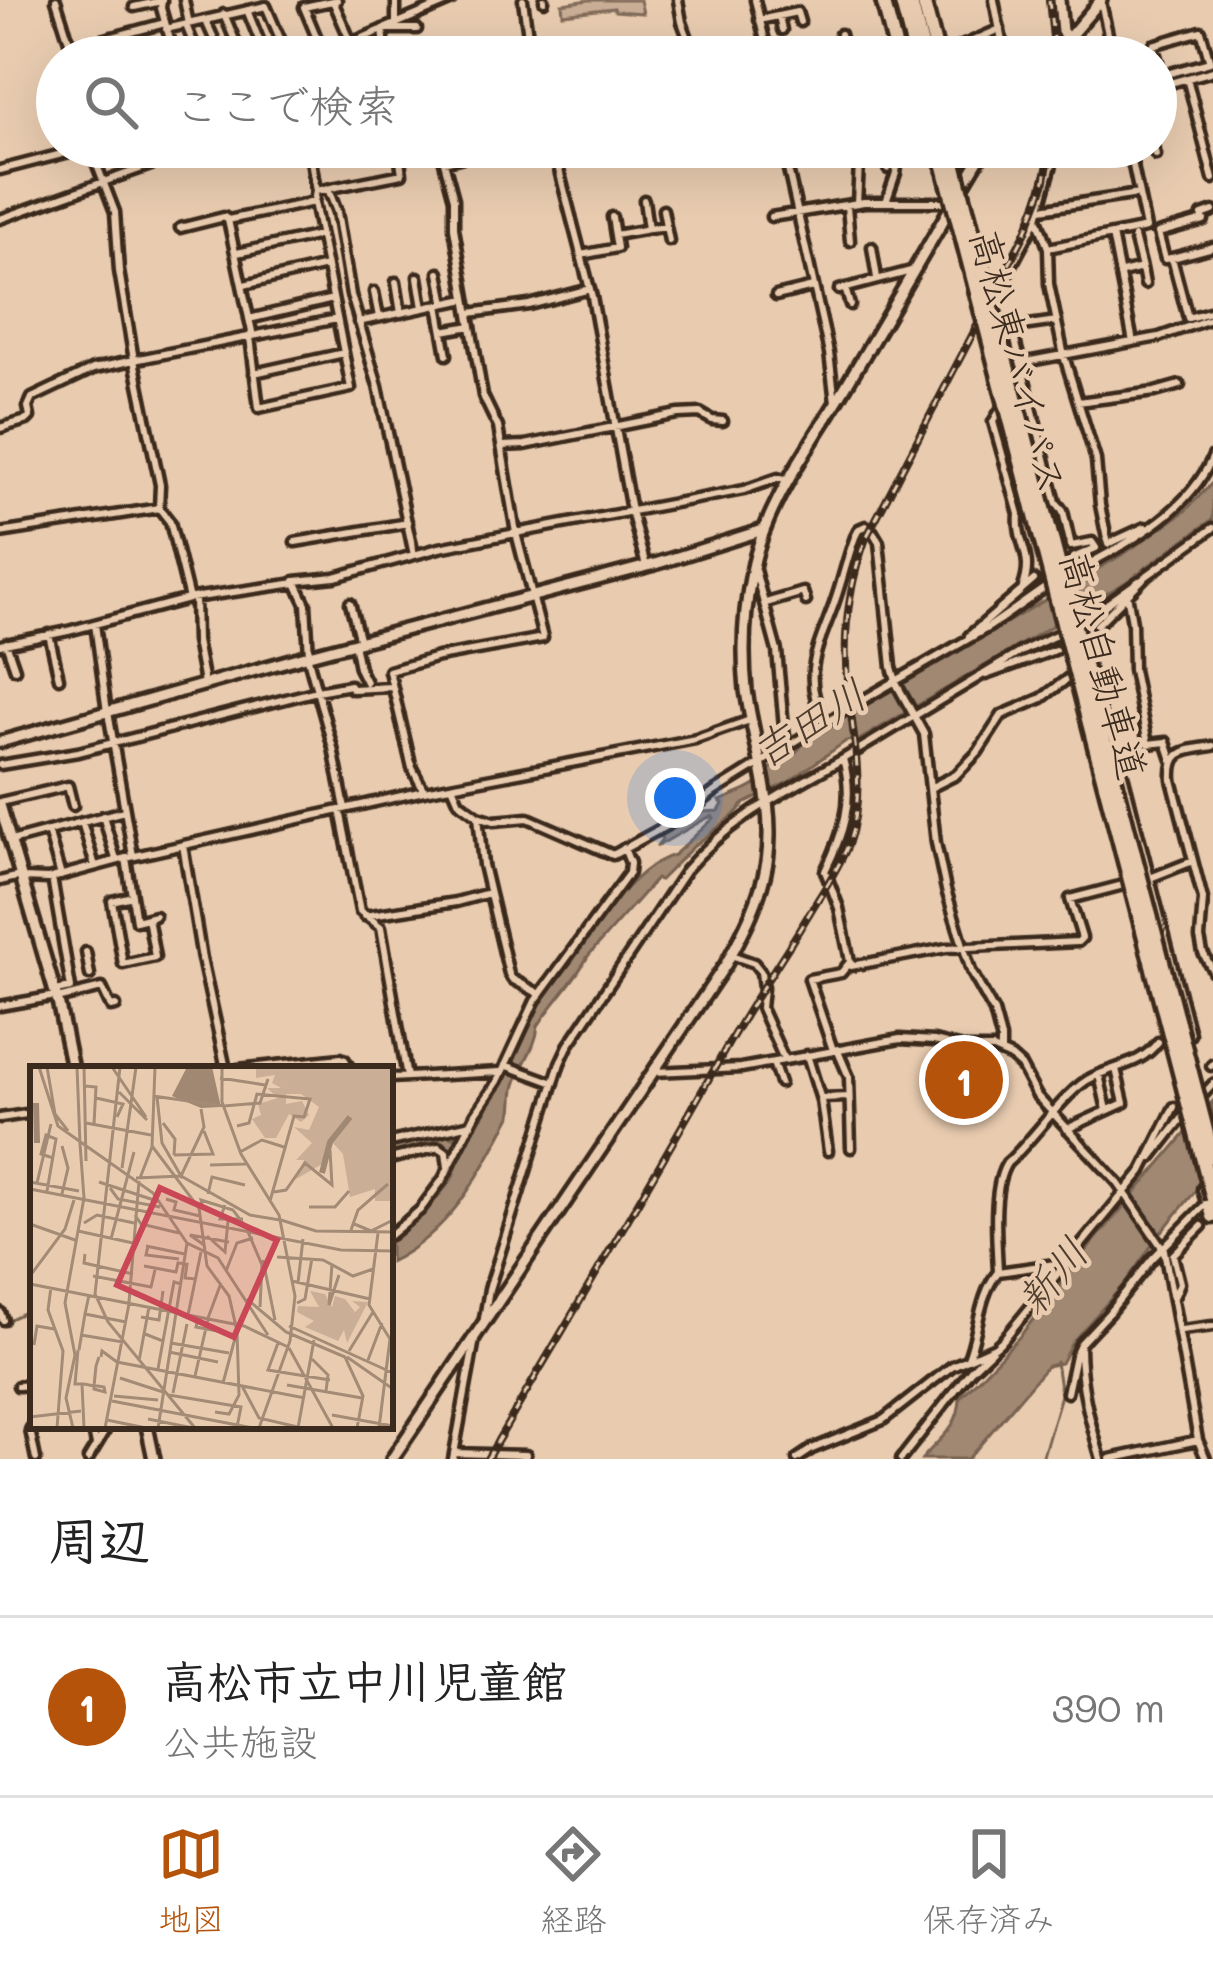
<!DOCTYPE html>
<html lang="ja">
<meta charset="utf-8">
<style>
:root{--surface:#fff;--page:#f2f2f2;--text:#222;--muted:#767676;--line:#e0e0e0;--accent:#b45309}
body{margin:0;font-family:Mali,"Klee One",sans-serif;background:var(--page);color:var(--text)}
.you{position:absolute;left:675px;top:798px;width:42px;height:42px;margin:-30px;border:9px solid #fff;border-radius:50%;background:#1a73e8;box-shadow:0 0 0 18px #1a73e833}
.badge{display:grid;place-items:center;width:78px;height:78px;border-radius:50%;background:var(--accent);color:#fff;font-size:39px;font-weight:700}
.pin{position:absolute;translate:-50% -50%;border:6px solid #fff;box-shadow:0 3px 12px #0006}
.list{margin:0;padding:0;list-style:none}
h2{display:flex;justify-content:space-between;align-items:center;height:156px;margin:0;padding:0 48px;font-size:51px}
h2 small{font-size:39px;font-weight:400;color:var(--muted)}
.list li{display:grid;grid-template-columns:78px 1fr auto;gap:36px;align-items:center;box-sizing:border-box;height:180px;padding:0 48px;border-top:3px solid var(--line)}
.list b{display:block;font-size:45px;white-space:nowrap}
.list p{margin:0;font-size:39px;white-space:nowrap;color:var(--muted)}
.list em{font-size:39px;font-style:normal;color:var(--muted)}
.icon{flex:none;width:66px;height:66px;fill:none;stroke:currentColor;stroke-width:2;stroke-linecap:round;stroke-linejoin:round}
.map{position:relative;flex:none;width:1213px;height:1459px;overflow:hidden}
.search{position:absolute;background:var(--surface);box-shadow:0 12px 48px #0002;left:36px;right:36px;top:36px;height:132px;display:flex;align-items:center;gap:30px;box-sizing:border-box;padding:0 42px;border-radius:66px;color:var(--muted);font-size:45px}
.sheet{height:336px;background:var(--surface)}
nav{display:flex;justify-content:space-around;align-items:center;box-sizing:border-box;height:168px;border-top:3px solid var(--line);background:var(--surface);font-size:33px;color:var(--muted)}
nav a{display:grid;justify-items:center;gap:6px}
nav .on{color:var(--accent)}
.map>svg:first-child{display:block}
.green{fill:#caae96;stroke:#826c5a;stroke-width:3}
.water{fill:#a08873;stroke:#786251;stroke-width:3}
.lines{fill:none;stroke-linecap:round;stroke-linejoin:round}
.stream{stroke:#786251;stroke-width:3}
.street-casing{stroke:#3b2a1e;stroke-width:15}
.secondary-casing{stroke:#3b2a1e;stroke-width:18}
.highway-casing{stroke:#3b2a1e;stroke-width:21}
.street{stroke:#e9ccb0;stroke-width:6}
.secondary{stroke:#e9ccb0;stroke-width:9}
.highway{stroke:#e9ccb0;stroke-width:12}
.rail-casing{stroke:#3b2a1e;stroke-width:8}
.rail{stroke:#e9ccb0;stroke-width:3;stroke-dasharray:9;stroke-linecap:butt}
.highway-bridge-casing{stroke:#3b2a1e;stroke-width:21;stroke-linecap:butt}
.highway-bridge{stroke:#e9ccb0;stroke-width:12}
.labels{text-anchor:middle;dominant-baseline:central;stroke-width:9;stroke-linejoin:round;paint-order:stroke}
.street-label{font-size:39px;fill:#3b2a1e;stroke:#e9ccb0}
.water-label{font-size:42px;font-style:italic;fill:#4f3d2f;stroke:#e9ccb0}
.inset-river{fill:none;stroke:#a08873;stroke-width:6}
.inset-road{fill:none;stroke:#a38b76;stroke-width:3}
.view{fill:#ca4758;fill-opacity:0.15;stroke:#ca4758;stroke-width:6}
.inset-edge{fill:none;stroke:#3b2a1e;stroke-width:6}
</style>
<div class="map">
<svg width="1213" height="1459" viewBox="0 0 1213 1459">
<rect width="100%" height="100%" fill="#e9ccb0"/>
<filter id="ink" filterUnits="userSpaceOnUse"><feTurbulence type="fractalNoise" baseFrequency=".00833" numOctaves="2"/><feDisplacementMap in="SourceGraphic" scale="24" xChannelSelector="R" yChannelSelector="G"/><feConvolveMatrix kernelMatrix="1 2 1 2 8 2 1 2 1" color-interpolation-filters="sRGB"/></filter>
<g filter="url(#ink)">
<!-- green -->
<path class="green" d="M 589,0 L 640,0 L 643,13 L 615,11 L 614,8 L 563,14 L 562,4 Z"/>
<!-- water -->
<path class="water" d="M 1213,482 L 1213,519 L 1126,582 L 859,740 L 846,741 L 790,781 L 744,804 L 733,816 L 694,846 L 660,880 L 656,879 L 588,956 C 575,981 553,1002 538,1026 C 536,1049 521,1064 515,1085 C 512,1095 514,1105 511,1116 C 480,1174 452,1231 390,1262 L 390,1239 C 413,1223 434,1203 450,1182 C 456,1173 456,1165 461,1154 L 440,1142 L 390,1154 L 390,1147 L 445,1134 L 467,1142 L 509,1071 L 530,1025 L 529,1021 C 560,977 623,868 674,855 L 714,818 L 712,816 L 705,819 L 656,847 L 662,839 L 660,835 L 687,820 L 700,809 L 702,812 L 719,811 L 723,804 L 720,801 C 730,796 745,792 755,785 C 760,781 763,774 768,770 C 785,759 793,759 805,741 L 1125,553 L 1185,511 Z
M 1213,1101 L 1213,1170 L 1159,1235 L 1125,1283 L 1072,1342 L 1061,1363 L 1047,1366 L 968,1459 L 922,1459 C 938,1439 959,1429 960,1398 L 1020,1336 L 1091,1245 Z"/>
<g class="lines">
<!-- stream -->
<path class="stream" d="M 0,1324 L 33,1308
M 1042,1459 L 1061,1395 L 1056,1362"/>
<!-- street casing -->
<g class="street-casing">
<path id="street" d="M 56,0 L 74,57
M 162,0 L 161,8 L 175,57
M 184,0 L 189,24
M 396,0 L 396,24
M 523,0 L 531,57
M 544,0 L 544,1
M 678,0 L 682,22 L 695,57
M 755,0 L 769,57
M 994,0 L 1005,57
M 333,1 L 351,42
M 1101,2 L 1113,57
M 134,7 L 162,1
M 247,10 L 266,57
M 224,14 L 242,57
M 779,16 L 782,30
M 759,20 L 797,12 L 800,22
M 206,21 L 218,48
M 186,25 L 197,52
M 166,29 L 266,6 L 288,57
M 840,34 L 845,57
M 111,37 L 116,57
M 1068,39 L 1069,57
M 90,43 L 94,57
M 72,48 L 165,23
M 324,55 L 304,7 L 337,0
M 941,55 L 1000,29
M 318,57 L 452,0
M 386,57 L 383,29 L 417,29
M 1162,75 L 1153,45 L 1201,31 L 1210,62
M 1156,77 L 1210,62
M 1187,78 L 1213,179
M 1156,87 L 1213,71
M 90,147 L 115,212 L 119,271 L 134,360 L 337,319
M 309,147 L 316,191 L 314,202 L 351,388 L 259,408 L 250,337 L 252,332 L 228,220 L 314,202
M 533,147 L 478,153 L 444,162 L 454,199 L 454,228 L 483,396 L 498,427 L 516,533 L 744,490 L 778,478 L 787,481
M 553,147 L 592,297 L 631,511 L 646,566
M 783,147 L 829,353 L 835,402
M 1154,147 L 1156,155
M 956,153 L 967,158 L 980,155
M 0,170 L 89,147
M 328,189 L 337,212 L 351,295 L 378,386 L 414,555 L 439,548 L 516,533 L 543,638 L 438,657 L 389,671 L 412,768 L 424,791
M 316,191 L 402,174 L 398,147
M 644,200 L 648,229
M 886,202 L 896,173 L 900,147
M 857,203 L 859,164 L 887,160 L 888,169
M 847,206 L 850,241
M 1041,209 L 1138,194
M 663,210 L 666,226
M 771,217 L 864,202 L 948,202
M 1037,218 L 1048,248
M 0,219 L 151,165 L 176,155 L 186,147
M 180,228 L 224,217 L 228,220
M 615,235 L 666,226 L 669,241
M 1112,235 L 1133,342
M 872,247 L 877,278
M 1213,247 L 1172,258 L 1188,318 L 1213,311
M 237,253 L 320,235
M 581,255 L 617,248 L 612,217
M 1171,258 L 1165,259 L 1158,233 L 1204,220 L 1202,215 L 1213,211
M 1142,268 L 1145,284
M 439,273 L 445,303
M 1122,273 L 1142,268 L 1134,237
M 418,277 L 423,308
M 396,282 L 401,313
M 244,285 L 326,266
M 845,288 L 850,305
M 839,290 L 911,271
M 374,292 L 379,317
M 776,296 L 813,287
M 994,299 L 1037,218 L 1057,147
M 438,305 L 447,355
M 470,313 L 529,305 L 590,289
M 249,319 L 333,299
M 1000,319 L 1012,328 L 1056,502 L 1063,511 L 1071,546 L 1092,542 L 1096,548
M 358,322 L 466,299
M 1015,327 L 1057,321
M 443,331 L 471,326
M 1020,363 L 1159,337 L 1213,318
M 254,373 L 344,353
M 1078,402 L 1155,392 L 1180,385
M 1001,409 L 993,422 L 1019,514
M 0,428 L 27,420 L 30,417 L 28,407 L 32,398 L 93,369 L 134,360 L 160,485 L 159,508 L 170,522 L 189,599
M 502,446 L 525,445 L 678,414 L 700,413 L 712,420 L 723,421
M 1019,514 C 1016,545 1035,554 1023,587
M 0,533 L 159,508
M 295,542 L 408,523
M 1108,544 L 1100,505 L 1096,460 L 1064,356 L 1049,284 L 1048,248 L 1146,228 L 1129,147
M 1108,544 L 1145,527
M 1073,558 L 1096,548
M 755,570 L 777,651 L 786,748
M 1061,579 C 1118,547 1186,519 1213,456
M 295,581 L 335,577 L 414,555
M 1127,594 L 1132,622 L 1133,670 L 1148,744 L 1166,742 L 1172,760
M 195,598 L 196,641 L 204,683
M 350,603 L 360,642
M 766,603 L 803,592 L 806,601
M 95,624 L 107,712
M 1079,624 L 1139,581
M 1097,625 L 1145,577 L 1213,528
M 1060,633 L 1022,651 L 843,759 C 855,800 843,835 825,871 L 839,908 L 851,966 L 946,948 L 1078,942 L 1082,938 L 1070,899 L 1131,883
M 49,634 L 59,678
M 969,636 L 1034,580
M 6,643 L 15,669
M 354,643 L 359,668 L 366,682
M 0,645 L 68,631 L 192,598 L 296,583 L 306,604 L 309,655
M 307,655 L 333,748 L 345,808
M 986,675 L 1055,650
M 108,712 L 133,856
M 825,723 C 802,679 815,654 831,612 C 841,587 846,561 855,537 L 859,529 L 866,526 L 873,532 L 879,542 L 892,667 L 897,685 L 924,734 L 936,843 L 946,890 L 971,971 L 994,1012 L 1001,1038 L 1001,1051
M 1213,746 C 1186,751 1170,748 1172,780 L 1203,899 L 1200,938 L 1203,953 L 1213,971
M 0,765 L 78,752 L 317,691 L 350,685 L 352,689 L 391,687
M 452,786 L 459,802 L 478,816 L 483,865 L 509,974 L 512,979 L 540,994
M 930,788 L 956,775 L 978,752 L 1002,715 L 1042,698 L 1071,676
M 0,802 L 68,786 L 73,806
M 340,810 L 360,911 L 381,927 L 407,1077
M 103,816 L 116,859
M 478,816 L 494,821 L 528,818 L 613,855 L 682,817 L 714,792 L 851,707 L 989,627 L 1049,585
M 82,822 L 95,866
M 48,831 L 61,876
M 11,841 L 124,811
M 183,845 L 202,959 L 226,1069
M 126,858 L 136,921 L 155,916
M 22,878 L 48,879 L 126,858 L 424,791 L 696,739 L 750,720
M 52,878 L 71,988 L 55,991
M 1150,878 L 1193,861
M 0,881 L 20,876
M 132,896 L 112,901 L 123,964 L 155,957 L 148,918
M 364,916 L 456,902 L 489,893
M 86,952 L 90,975
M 731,955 L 754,963 L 761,972 L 763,988 L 761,1008 L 784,1059
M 57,999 L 102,988 L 111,1007 L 116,1006
M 0,1006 L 56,996
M 837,1049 L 849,1077 L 851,1148
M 833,1050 L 809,979 L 841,973 L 850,962
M 807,1055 L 821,1100 L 828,1151
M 773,1063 L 780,1083
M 505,1065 L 554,1083
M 1211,1066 L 1213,1064
M 238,1069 L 341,1058 L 345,1060 L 350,1069
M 654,1072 L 741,1068 L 900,1039 L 934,1041 L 966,1049 L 993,1049 L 1011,1057 L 1021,1066 L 1037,1096 L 1118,1183 L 1164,1250 L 1198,1440 L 1206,1459
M 1099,1075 L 1107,1110
M 390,1078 L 500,1072
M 821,1098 L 849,1097
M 1200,1098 L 1213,1084
M 0,1118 L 33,1113
M 1067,1129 L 1124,1103 L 1116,1069
M 390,1142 L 471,1124
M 1151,1158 L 1187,1112
M 390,1159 L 439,1147 L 446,1152 L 448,1167
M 390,1235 L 420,1210 L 443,1179 L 475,1115 L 498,1081 L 535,1001 L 629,873 L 630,863 L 624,848
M 998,1272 C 997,1243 991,1187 1007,1163 C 1031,1143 1067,1088 1093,1077 C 1117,1065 1141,1065 1158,1042
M 1175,1295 L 1180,1283 L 1173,1255 L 1202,1226
M 0,1312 L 3,1320
M 484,1318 L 489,1289 L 560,1063 L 568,1046 L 686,870 C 729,819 785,792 841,760
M 1181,1330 L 1213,1326
M 1080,1346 C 1080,1386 1090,1421 1101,1459
M 968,1358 C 979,1330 979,1295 998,1272 L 1055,1264 L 1073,1252
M 18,1386 L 33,1385
M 1067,1393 L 1075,1355 L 1080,1344 L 1108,1314 L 1152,1259 L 1206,1204
M 33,1424 L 30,1430 L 36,1459
M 92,1426 L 96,1445
M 454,1453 L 526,1455
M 88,1459 L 108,1426
M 453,1459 L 475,1339
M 797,1459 L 812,1449 L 883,1420 L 952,1366 L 995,1347 L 1003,1340 L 1142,1171 L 1174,1107
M 901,1459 L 971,1370 L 992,1350
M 1110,1459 L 1198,1440"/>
</g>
<!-- secondary casing -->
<g class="secondary-casing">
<path id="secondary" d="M 1059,0 L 1062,31 L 1068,39
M 1052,57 L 1101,0
M 961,189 L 986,147
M 0,742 L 309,655 L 655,564 L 763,530
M 0,805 L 59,1006 L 72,1069
M 147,1426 L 154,1459
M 392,1459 L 726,964 C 744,931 761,899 767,862 C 776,805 754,747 746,690 C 742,651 744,611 752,572 C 764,509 804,455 837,401 C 876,335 915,270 953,203"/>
</g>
<!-- highway casing -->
<g class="highway-casing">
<path id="highway" d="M 883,0 L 898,57
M 901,0 L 916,57
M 910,0 L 925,57
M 923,0 L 938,57
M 1117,763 L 1187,1034
M 1205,1189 L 1213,1216"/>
</g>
<!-- street -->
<use href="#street" class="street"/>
<!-- secondary -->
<use href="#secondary" class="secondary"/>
<!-- highway -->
<use href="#highway" class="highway"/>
<!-- rail casing -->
<g class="rail-casing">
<path id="rail" d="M 1049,0 L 1055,57
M 487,1459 C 567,1322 649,1187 726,1048 C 752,1001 784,956 812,909 C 825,888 839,867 848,845 C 866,795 854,741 848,691 C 842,640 848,587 866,538 L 1025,234 L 1044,185 L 1051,147"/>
</g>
<!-- rail -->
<use href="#rail" class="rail"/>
<!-- highway-bridge casing -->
<g class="highway-bridge-casing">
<path id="highway-bridge" d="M 939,147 L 1213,1199
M 950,147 L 1213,1157"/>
</g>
<!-- highway-bridge -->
<use href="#highway-bridge" class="highway-bridge"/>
</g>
</g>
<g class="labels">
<!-- street labels -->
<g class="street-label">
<text transform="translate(1020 361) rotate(75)">高松東バイパス</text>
<text transform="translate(1105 665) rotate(75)">高松自動車道</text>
</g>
<!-- water labels -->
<g class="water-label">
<text transform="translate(808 722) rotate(-32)">吉田川</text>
<text transform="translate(1051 1275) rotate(-50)">新川</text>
</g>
</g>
<!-- overview -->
<g transform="translate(30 1066)">
<rect width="363" height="363" fill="#e9ccb0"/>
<path d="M 226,1 L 363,1 L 363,135 L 345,135 L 345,123 L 320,131 L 313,88 L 303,77 L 294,97 L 266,113 L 274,94 L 266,94 L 282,77 L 264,61 L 279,64 L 289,41 L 271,28 L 256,28 L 256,38 L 272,35 L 279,49 L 271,56 L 259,48 L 246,72 L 235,72 L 222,53 L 231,49 L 228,38 L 248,32 L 237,22 L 251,22 L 242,17 L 245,9 L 226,12 ZM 280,225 L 295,228 L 302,241 L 305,230 L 315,233 L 325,246 L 330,241 L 322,235 L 338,236 L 317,277 L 314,264 L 308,275 L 275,261 L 284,255 L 267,246 L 268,240 L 289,241 Z" fill="#caae96"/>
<path d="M 157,1 L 182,1 L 191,41 L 171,42 L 142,30 Z" fill="#a08873"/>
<path class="inset-river" d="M 6,37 L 7,77M 292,107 L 300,76 L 320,51"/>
<path class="inset-road" d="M 9,1 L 28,60 L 123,127 L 157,177 L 188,192 L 238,269M 17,1 L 25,48 L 38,65M 47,1 L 50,78M 54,1 L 56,95M 82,1 L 116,51M 90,1 L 65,228 L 78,256 L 165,362M 192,1 L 192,36 L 211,88 L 249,149 L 265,230 L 260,275 L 229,362M 190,12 L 235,19M 55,20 L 66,21 L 64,58M 89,26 L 117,54M 123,30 L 194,40M 127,31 L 132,77 L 151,110 L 174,61 L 171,43M 66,32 L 93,38 L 87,51M 194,40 L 230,37 L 238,13M 56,57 L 121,69M 133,57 L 145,73 L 144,89M 207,60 L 219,57 L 227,28 L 280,33 L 274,51 L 264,50 L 240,135M 32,80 L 38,102 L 32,128M 122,80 L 169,142 L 177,200 L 199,230 L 207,265 L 193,317M 210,86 L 232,74 L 254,81M 144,89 L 183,88 L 174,65M 180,99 L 216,98M 92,102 L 106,1M 106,112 L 151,110 L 220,149 L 250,154M 110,112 L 122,81 L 125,1M 0,116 L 49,125M 69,116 L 130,136M 7,117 L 21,58M 80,122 L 88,133 L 130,141M 0,123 L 311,184 L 363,185M 17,125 L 26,73 L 16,69 L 11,88 L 23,92M 244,126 L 256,124 L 275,97 L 302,119 L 300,84M 178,128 L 182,111 L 215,119M 136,133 L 146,136 L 144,144 L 170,150M 195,139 L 190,153 L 213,153M 279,141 L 305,141 L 319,125M 173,143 L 171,134 L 203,144 L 221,168M 105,149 L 111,158 L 149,167M 251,154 L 286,165 L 363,166M 54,157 L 67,149 L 104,157M 322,157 L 341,165 L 363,154M 0,158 L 45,174M 321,164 L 328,144 L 358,118M 48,165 L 103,177M 218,166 L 232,199 L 230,241M 348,167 L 339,239 L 360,273 L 349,362M 177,170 L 195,186 L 198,155M 81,173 L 104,86M 174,179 L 160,169 L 199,176M 116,180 L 155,188M 118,180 L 116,189 L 149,193M 55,188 L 54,197 L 103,208M 247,191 L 293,194 L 323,210 L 343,203M 233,194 L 245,254M 302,198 L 299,239 L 309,209M 114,200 L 146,206 L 148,197 L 157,198 L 155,212 L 165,213M 196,205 L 207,177 L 223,172M 0,210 L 35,163 L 44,134M 63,210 L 121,221 L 125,204M 262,215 L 340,233M 268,217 L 273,173M 0,218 L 214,260 L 258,281M 21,221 L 18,244 L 33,285 L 27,362M 59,229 L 55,248 L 96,256M 217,233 L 256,266 L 315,291 L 333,330 L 327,362M 99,236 L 109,115M 267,237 L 275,233 L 282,192M 158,249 L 171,186M 111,251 L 129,254 L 133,225M 168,252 L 166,261 L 193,266M 178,252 L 191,217M 259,260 L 363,307M 115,268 L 133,275 L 128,303M 51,269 L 93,276M 133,275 L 144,216 L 151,218M 141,277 L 199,287M 248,277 L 238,304 L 300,314M 4,279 L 7,260 L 24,263M 259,282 L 303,362M 48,284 L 45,318 L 54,318M 49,284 L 55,248M 319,285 L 343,246M 139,286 L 188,296M 71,291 L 72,285 L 87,296 L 275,332M 317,291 L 363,323M 282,293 L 298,309 L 296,325M 338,294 L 352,257M 109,295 L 119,241M 165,310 L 178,253M 90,312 L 133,326M 52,318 L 54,362M 54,318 L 64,320 L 68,320 L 74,321 L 75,326 L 64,323 L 64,320 L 66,300 L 69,291M 257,319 L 332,332M 212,320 L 229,352 L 272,362M 143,327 L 157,258M 139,329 L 211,341 L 207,361M 84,330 L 128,334M 82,335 L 223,362M 185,346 L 199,348 L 209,329 L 207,265M 302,349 L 363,360M 0,351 L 51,345M 118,353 L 163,362M 77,354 L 116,362M 43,362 L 36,332 L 45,289 L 35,237 L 54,132 L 50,78M 75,362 L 99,238M 128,362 L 157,177M 268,362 L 284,274"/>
<path class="view" d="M 130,122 L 247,174 L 204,271 L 87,219 Z"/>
<rect width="363" height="363" class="inset-edge"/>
</g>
</svg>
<div class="you"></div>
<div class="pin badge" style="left:964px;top:1080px">1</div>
<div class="search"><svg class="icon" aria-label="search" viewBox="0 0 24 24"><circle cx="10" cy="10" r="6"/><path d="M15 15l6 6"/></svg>ここで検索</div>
</div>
<section class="sheet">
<h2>周辺<small></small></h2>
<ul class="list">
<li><span class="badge">1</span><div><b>高松市立中川児童館</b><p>公共施設</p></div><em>390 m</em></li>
</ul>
</section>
<nav>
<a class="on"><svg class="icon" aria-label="map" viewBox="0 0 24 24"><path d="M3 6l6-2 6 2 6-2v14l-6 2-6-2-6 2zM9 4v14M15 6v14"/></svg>地図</a>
<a><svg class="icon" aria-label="directions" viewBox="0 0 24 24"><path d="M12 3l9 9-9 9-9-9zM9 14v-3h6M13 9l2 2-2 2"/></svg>経路</a>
<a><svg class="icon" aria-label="saved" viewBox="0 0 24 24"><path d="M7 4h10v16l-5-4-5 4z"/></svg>保存済み</a>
</nav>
